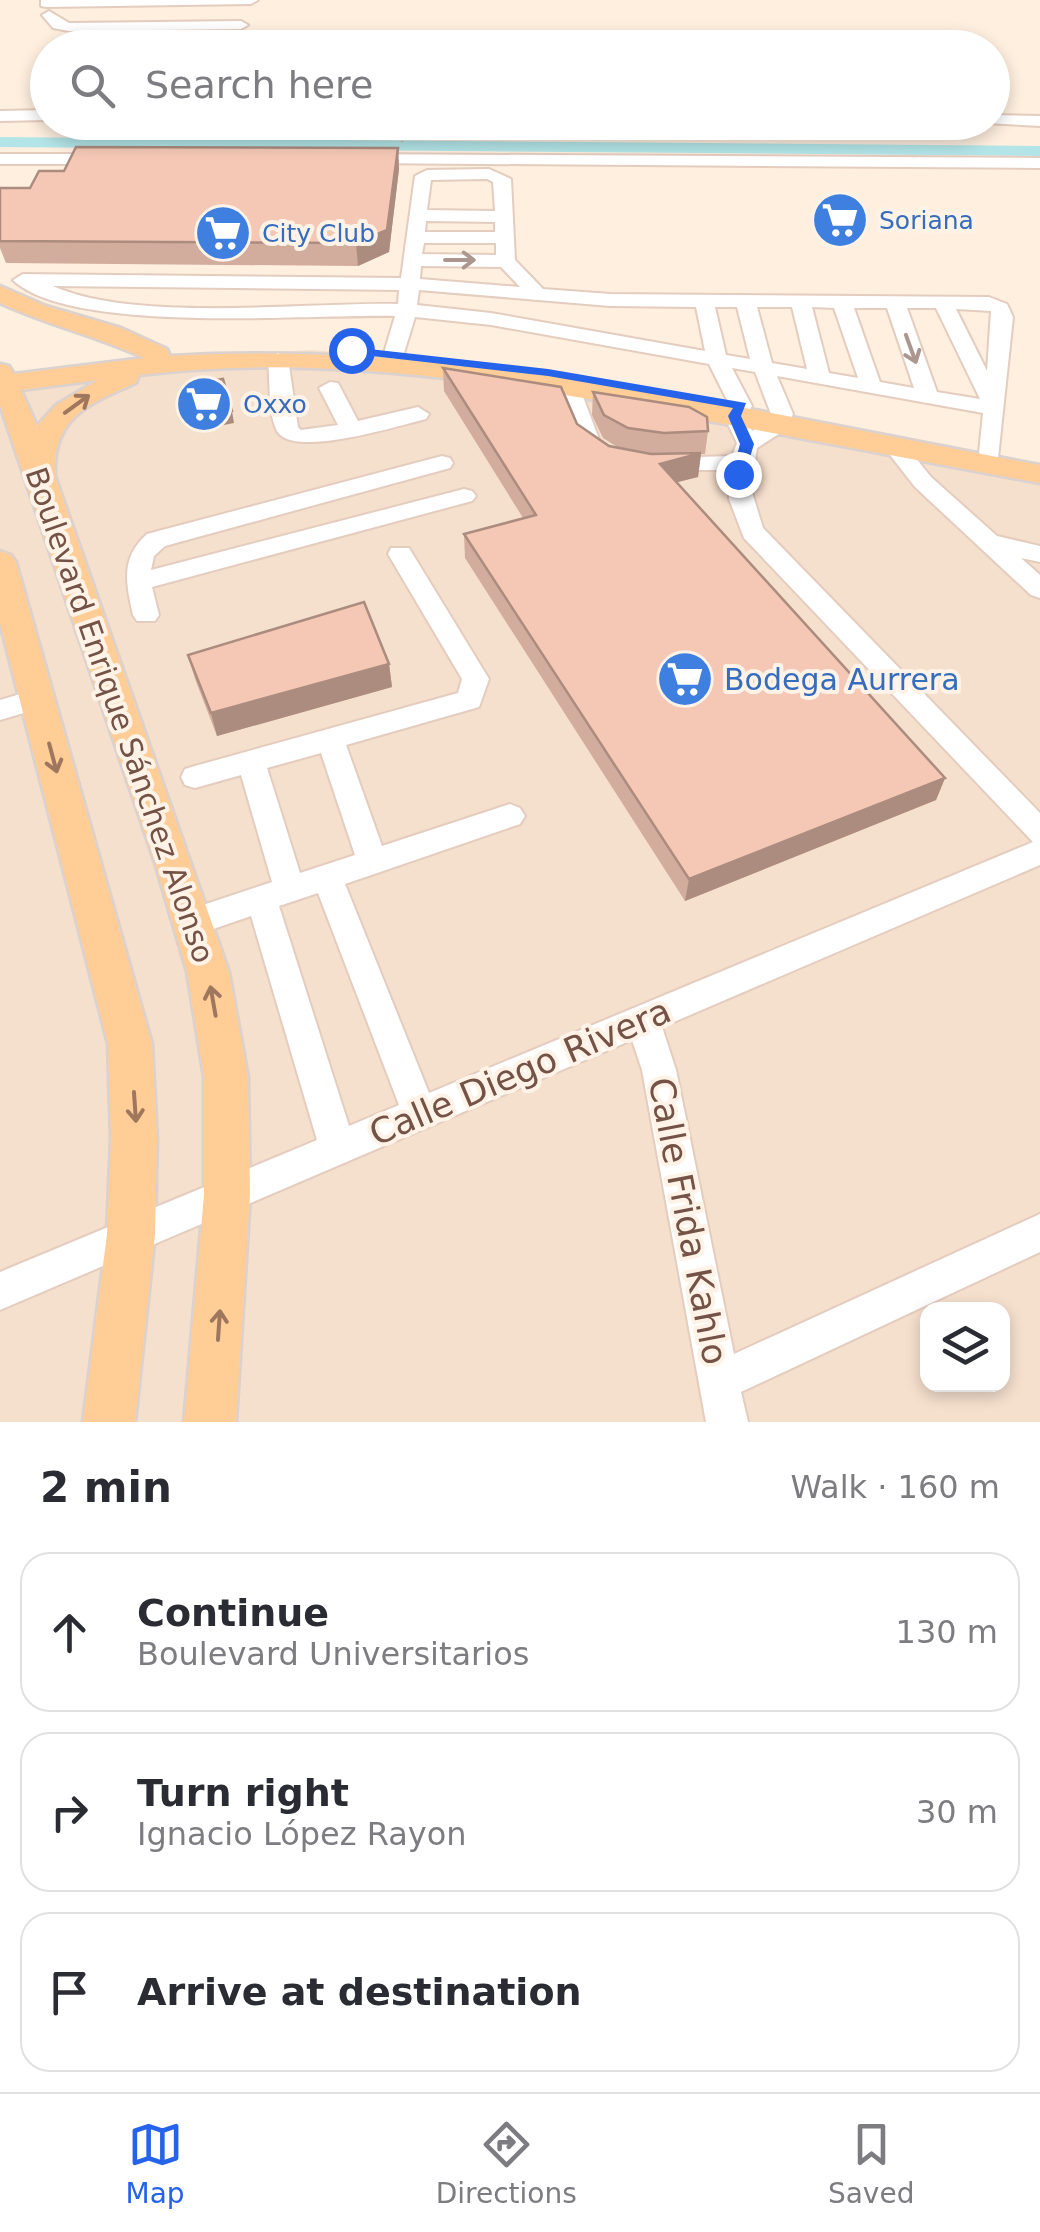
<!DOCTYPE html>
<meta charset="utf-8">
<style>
:root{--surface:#fff;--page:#f7f7f7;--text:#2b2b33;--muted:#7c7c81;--line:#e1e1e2;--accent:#2563eb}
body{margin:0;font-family:"DejaVu Sans",sans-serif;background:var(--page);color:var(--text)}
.controls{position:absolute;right:30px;bottom:30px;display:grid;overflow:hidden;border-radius:20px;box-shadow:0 5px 15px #0003}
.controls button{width:90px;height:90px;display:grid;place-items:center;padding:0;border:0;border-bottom:2px solid var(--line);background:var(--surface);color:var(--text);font:50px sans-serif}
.stop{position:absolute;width:30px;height:30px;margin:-22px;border:8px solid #2563eb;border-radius:50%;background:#fff}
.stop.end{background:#2563eb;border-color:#fff;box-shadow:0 2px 10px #0008}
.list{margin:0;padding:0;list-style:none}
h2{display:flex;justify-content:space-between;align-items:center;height:130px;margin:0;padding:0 40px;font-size:42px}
h2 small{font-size:32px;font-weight:400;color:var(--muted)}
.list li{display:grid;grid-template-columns:65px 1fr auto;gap:30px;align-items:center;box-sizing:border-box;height:160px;margin:0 20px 20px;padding:0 20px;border:2px solid var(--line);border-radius:30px}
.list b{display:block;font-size:38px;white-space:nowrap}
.list p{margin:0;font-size:32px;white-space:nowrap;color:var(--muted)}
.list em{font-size:32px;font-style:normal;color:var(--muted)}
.icon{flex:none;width:55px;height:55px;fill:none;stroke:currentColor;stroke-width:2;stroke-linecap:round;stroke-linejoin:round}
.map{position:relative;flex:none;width:1040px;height:1422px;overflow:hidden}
.search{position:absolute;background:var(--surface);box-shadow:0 5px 15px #0003;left:30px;right:30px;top:30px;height:110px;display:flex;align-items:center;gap:25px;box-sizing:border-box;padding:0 35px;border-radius:55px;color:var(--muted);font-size:38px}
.sheet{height:670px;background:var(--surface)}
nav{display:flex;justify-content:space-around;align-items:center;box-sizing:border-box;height:140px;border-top:2px solid var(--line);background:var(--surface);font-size:28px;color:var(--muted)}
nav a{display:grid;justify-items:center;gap:5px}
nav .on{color:var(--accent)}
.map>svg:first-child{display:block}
.residential{fill:#f5dfcd;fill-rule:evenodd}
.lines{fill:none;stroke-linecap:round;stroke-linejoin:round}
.canal{fill:#b3e5e8;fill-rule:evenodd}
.minor-casing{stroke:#e4ccbe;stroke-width:4}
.major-casing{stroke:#dbd2cf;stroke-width:5}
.path{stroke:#d9ab99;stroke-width:2.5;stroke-dasharray:1 4;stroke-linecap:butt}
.minor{fill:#fff;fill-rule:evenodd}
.major{fill:#ffcd95;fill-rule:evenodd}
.wall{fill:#d2ac9c}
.shaded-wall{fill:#ab8c7f}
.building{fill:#f4c8b5;stroke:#ab8c7f;stroke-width:2.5}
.oneway{stroke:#ac9790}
.oneway2{stroke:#9e775e}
.route{fill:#2563eb}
.labels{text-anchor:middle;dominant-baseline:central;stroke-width:8;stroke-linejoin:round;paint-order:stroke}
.far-shop-label{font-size:25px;fill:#366cbe;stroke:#fff3e7;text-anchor:start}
.shop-label{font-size:30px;fill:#366cbe;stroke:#fff3e7;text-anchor:start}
.street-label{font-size:30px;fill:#755246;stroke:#fff3e7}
.near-street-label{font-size:35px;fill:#755246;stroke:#fff3e7}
</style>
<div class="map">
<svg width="1040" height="1422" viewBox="0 0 1040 1422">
<rect width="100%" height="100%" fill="#feefdf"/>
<!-- residential -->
<path class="residential" d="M 311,350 L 470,363 L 747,410 L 1040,468 L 1040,845 L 874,676 L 1040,850 L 1040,1422 L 0,1422 L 0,376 L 137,360 ZM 928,1310 L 1002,1310 L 1002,1384 L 928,1384 Z"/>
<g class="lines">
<!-- canal -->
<path class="canal" d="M 0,137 L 1040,146 L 1040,156 L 0,147 Z"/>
<!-- minor casing -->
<g class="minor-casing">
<path id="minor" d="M 41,0 L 258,0 L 251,4 L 46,7 L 41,6 Z
M 49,11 L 69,23 L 241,21 L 248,25 L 241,29 L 69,31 L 53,28 L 42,15 Z
M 48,110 L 48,120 L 0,121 L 0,111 Z
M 992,115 L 1040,116 L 1040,126 L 986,123 L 992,122 Z
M 0,154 L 103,154 L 111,159 L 103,164 L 0,164 Z
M 361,154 L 1040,158 L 1040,168 L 355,163 L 355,155 Z
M 489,169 L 511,179 L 515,260 L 543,289 L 610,294 L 989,297 L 1007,304 L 1013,317 L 998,458 L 990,460 L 979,453 L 983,413 L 777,376 L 793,414 L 785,430 L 757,448 L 751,489 L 763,528 L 1040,813 L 1040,865 L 662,1027 L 676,1070 L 734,1354 L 1040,1214 L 1040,1252 L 741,1392 L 748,1422 L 706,1422 L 642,1070 L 632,1040 L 0,1310 L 0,1272 L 317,1140 L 251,916 L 193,936 L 182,932 L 177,922 L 182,912 L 272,882 L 241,775 L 195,788 L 185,785 L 181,777 L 185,769 L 195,766 L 458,693 L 462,679 L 388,554 L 391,548 L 409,548 L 489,679 L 479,707 L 346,745 L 382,846 L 510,804 L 520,808 L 525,816 L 520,824 L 345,884 L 429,1093 L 1033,842 L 744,538 L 729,499 L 729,470 L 655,470 L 652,465 L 663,458 L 732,456 L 737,443 L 724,416 L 730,406 L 709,364 L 491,325 L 415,317 L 404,353 L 394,359 L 384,353 L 395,316 C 313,314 70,335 13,280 L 23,274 L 401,278 L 415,176 L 427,170 ZM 487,179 L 493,182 L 495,211 L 427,210 L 431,180 ZM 426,221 L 495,222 L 495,232 L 425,232 ZM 424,243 L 496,243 L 496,255 L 422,254 ZM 421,266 L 501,267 L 520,287 L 420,279 ZM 53,286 L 399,290 L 398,304 C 304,302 136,323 53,286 ZM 419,290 L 610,306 L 696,307 L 705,351 L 491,313 L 417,305 ZM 715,307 L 737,307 L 750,359 L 726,355 ZM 757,307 L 792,307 L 807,369 L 772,363 ZM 812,307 L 834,308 L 858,378 L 829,373 ZM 854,308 L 887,308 L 914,388 L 880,382 ZM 907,308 L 936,308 L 980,399 L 937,392 ZM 956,309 L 991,311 L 987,371 ZM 732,368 L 755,372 L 771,414 L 768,421 L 752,431 L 746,416 L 752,406 ZM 321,753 L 355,855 L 300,873 L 267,768 ZM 318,893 L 399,1105 L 349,1126 L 279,906 Z
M 278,353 L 288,359 L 298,427 L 301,430 L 338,425 L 319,388 L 330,382 L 338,383 L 358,421 L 418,407 L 429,414 L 426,419 C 400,425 288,461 276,429 C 268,410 270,380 268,359 Z
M 568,380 L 579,386 L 600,442 L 617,458 L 614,463 L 598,463 L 579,445 L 557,386 Z
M 894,439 L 902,441 L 931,477 L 997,536 L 1040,546 L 1040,562 L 1021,558 L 1040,575 L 1040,598 L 1031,595 L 915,487 L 883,446 Z
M 442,456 L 450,458 L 453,463 L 450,468 L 165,546 L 154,556 L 151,570 L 464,489 L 472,491 L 476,496 L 472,501 L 152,587 L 159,615 L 155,621 L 137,621 L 133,615 C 126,583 120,558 147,534 Z
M 37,689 L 47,692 L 51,699 L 47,706 L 0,720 L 0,700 Z"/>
</g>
<!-- major casing -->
<g class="major-casing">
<path id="major" d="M 0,286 L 46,306 L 121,328 L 167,349 L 170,356 C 464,339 753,412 1040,465 L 1040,483 C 928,462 816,441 704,420 C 519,385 328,352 139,375 L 136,383 C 88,404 52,418 55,476 L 229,972 L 248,1077 L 250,1195 L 236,1422 L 184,1422 L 204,1195 L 204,1077 L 187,972 L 155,863 L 0,405 L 0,364 L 9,366 L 14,374 L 144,358 C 97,336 47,325 0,303 ZM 98,380 L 56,405 L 37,426 L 21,390 Z
M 0,551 L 11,555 L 16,562 L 152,1044 L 157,1138 L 155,1234 L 135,1422 L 83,1422 L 107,1234 L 111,1138 L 108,1044 L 0,623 Z"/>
</g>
<!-- path -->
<path class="path" d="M 402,142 L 406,122"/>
<!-- minor -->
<use href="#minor" class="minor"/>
<!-- major -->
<use href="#major" class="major"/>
</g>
<!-- wall -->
<path class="wall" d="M 398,148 L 399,169 L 389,252 L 358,266 L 6,263 L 0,248 L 0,188 L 30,188 L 64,171 Z
M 443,368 L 577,424 L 609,446 L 619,448 L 603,438 L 592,415 L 593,392 L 708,431 L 705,454 L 701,454 L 698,477 L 677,482 L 945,778 L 936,800 L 685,901 L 465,558 L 464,534 L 523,518 L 444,391 Z
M 188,655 L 389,664 L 392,687 L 217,736 L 195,679 Z"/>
<!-- shaded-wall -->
<path class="shaded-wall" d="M 398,148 L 399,169 L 389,252 L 358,266 L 356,243 Z
M 232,411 L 234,423 L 199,430 L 196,417 Z
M 701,453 L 698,477 L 658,487 L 660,464 Z
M 389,664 L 392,687 L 217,736 L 211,713 Z
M 945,778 L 936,800 L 685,901 L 689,879 Z"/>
<!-- building -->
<path class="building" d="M 76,147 L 398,148 L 387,230 L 356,243 L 0,241 L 0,188 L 30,188 L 39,171 L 64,171 Z
M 443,368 L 561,387 L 577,424 L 609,446 L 651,454 L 701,453 L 660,464 L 945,778 L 689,879 L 464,534 L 536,515 Z
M 223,379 L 232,411 L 196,417 L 189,390 L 197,383 Z
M 593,392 L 689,407 L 707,417 L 708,431 L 664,433 L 628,428 L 604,415 Z
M 364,602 L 389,664 L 211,713 L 188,655 Z"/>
<!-- one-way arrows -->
<defs><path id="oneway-shaft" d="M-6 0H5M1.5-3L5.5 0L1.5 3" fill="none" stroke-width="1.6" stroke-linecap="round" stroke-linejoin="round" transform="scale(2.5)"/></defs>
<g class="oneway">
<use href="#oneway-shaft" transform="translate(460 260)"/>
<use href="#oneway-shaft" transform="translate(911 349) rotate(70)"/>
</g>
<g class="oneway2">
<use href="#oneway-shaft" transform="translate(77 404) rotate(-36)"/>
<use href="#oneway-shaft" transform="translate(53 758) rotate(75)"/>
<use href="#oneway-shaft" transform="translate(213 1001) rotate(-100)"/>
<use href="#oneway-shaft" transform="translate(135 1107) rotate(86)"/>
<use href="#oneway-shaft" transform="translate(219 1325) rotate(-86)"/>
</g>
<!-- route -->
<path class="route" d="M 351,347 L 548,369 L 746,403 L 741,416 L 754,444 L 745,474 L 738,478 L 732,474 L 740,444 L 728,416 L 733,408 L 548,376 L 346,353 Z"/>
<!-- icons -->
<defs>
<g id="supermarket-disc" transform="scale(2.875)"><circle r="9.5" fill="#3f7fe0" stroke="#fff3e7"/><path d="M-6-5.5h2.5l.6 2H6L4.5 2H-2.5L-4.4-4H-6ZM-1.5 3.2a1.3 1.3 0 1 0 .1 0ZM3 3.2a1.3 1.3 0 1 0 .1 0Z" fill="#fff"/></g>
</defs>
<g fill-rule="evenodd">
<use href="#supermarket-disc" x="840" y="220"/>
<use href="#supermarket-disc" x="223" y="233"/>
<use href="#supermarket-disc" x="204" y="404"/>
<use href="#supermarket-disc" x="685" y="679"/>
</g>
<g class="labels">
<!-- far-shop labels -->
<g class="far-shop-label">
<text x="879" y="220">Soriana</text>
<text x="262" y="233">City Club</text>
<text x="243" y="404">Oxxo</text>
</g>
<!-- shop labels -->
<g class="shop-label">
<text x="724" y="679">Bodega Aurrera</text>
</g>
<!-- street labels -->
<g class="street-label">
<text transform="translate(120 715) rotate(71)">Boulevard Enrique Sánchez Alonso</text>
</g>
<!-- near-street labels -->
<g class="near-street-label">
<text transform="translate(520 1072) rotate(-23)">Calle Diego Rivera</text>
<text transform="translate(688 1221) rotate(79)">Calle Frida Kahlo</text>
</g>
</g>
</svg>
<div class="controls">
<button><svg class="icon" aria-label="layers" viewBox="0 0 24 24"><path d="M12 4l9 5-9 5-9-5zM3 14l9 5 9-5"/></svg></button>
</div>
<div class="stop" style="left:351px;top:350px"></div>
<div class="stop end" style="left:738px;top:474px"></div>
<div class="search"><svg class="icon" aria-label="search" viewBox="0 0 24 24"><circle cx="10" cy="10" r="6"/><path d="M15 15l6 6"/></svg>Search here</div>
</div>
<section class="sheet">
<h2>2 min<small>Walk · 160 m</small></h2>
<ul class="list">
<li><svg class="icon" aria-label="ahead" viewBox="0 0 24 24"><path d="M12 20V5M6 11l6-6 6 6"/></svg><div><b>Continue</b><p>Boulevard Universitarios</p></div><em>130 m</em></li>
<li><svg class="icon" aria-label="right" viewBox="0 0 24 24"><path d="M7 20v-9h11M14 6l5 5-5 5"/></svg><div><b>Turn right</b><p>Ignacio López Rayon</p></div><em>30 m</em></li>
<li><svg class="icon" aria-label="arrive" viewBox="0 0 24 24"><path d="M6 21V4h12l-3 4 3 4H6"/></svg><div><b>Arrive at destination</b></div></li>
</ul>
</section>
<nav>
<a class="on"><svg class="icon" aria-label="map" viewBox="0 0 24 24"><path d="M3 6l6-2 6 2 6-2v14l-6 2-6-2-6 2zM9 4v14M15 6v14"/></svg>Map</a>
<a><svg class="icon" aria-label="directions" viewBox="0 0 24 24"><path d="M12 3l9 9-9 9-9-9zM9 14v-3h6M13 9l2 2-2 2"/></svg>Directions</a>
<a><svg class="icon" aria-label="saved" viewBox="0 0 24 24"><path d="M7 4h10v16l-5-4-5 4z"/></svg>Saved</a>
</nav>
